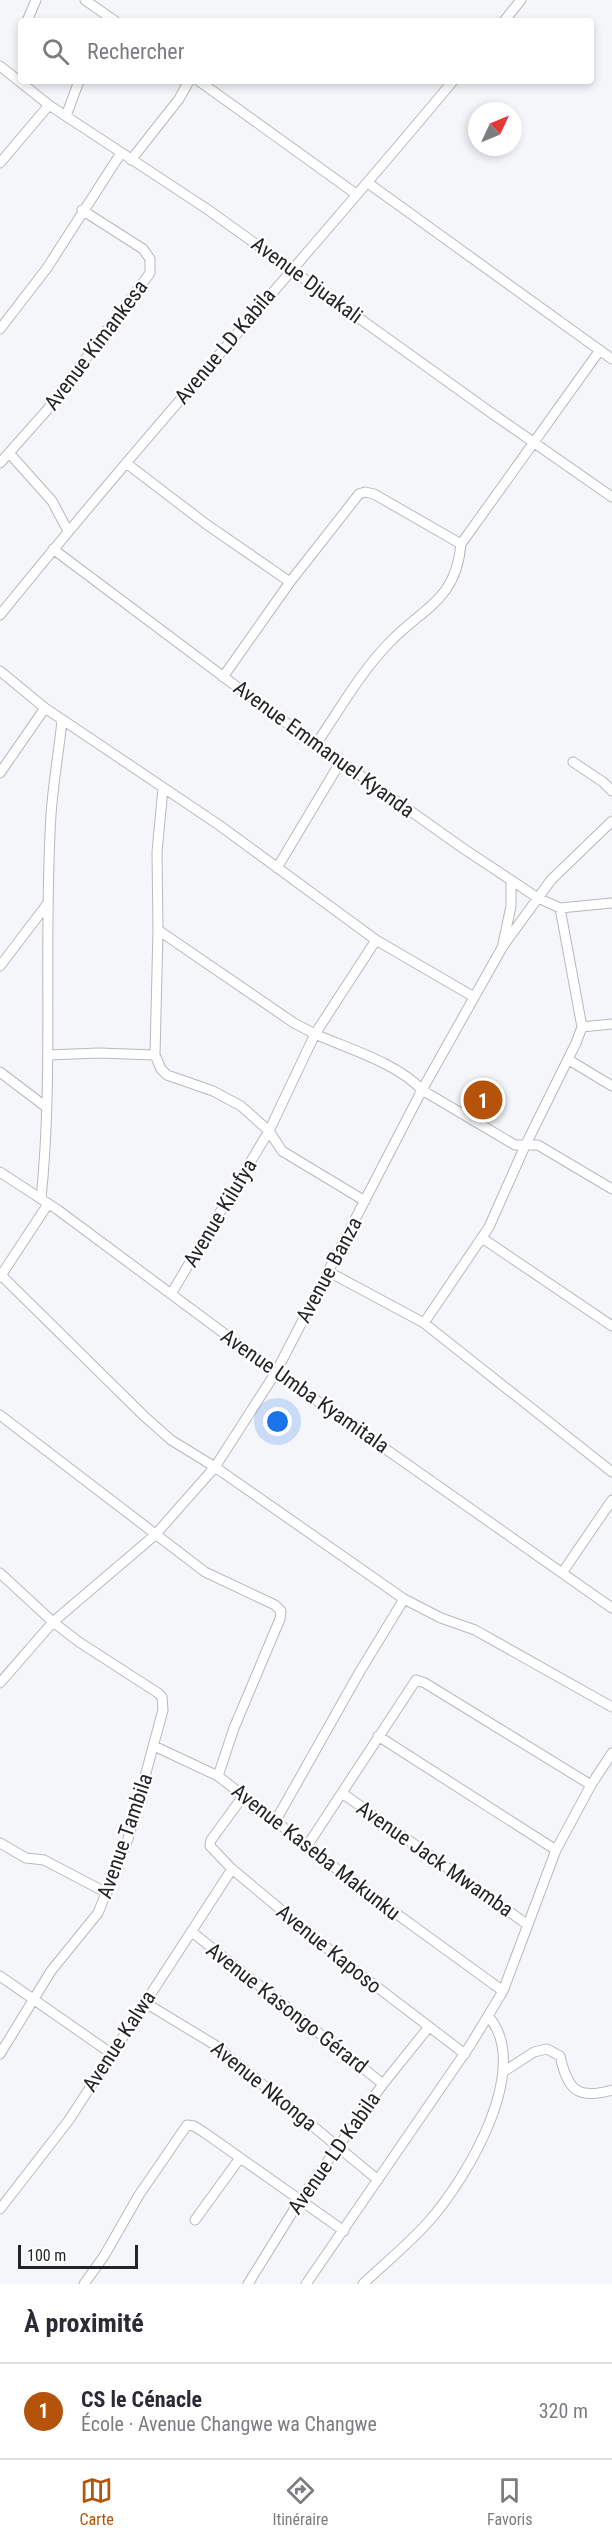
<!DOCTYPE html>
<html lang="fr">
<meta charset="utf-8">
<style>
:root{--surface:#fff;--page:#f2f2f3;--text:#2b2b33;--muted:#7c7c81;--line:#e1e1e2;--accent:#b45309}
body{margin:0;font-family:"Roboto Condensed",sans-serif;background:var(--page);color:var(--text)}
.compass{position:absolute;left:468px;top:102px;width:54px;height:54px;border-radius:50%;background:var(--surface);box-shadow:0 3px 9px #0003;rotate:46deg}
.scale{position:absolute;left:18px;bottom:15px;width:120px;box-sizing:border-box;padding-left:6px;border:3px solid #232425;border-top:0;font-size:16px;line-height:21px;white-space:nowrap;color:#232425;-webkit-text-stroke:4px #fff;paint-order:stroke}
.you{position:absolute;left:278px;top:1422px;width:21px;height:21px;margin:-15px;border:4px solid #fff;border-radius:50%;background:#1a73e8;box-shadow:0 0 0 9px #1a73e833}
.badge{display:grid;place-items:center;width:39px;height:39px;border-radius:50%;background:var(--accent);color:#fff;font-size:20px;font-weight:700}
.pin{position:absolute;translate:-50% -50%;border:3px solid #fff;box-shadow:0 2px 6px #0006}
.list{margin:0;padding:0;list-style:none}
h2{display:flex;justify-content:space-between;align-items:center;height:78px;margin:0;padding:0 24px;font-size:26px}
h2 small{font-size:20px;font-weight:400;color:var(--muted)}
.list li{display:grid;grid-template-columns:39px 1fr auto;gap:18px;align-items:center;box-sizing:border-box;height:96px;padding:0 24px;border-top:2px solid var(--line)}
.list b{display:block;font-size:22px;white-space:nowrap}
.list p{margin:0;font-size:20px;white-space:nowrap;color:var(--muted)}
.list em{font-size:20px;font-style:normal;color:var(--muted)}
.icon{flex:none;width:33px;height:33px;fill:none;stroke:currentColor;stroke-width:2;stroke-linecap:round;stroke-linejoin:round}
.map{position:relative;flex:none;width:612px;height:2284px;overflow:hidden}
.search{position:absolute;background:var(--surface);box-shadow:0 3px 9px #0003;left:18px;right:18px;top:18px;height:66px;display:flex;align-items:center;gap:15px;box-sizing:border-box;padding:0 21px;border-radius:6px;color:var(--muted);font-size:22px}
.sheet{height:174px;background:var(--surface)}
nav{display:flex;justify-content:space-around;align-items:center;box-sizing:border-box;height:84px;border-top:2px solid var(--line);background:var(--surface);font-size:16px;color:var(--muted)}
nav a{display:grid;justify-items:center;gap:3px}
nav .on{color:var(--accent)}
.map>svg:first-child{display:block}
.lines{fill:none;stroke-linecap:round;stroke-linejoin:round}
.street-casing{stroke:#b8b9bd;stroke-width:11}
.street{stroke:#fff;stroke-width:9}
.labels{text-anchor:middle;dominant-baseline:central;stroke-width:4.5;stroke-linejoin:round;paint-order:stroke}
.street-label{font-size:21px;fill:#232425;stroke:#fff}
</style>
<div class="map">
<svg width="612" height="2284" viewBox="0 0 612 2284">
<rect width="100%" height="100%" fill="#f5f6fa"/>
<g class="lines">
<!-- street casing -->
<g class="street-casing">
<path id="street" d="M 85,0 L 115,21
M 27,21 L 36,0
M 504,21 L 521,0
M 0,66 L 49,105 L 207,209 L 490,412 L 612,497
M 199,81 L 356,194
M 66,116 L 79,81
M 131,160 L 179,99 L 189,81
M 0,163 L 49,105
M 368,183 L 612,359
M 0,329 L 47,268 L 121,153
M 10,454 L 52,501 L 68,531
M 0,463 L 47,410 L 150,273 L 150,259 L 143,249 L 82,210
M 126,463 L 206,524 L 290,582
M 53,549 L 260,704 L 464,849 L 538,898 L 560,908 L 612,903
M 0,615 C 147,433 304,260 453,81
M 0,671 L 45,708 L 219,825 L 376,940 L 474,997
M 223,677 L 290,582 L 359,494 L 365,492 L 374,494 L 461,544 L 600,350
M 316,744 C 339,711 360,673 388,644 C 423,607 456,601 461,544
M 573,762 L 603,782 L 612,791
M 0,773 L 45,708
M 163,788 L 157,852 L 158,930 L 294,1023 L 315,1034 L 269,1131 L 282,1151 L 365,1201
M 277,868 L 341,761
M 376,940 L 315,1034 C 349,1049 397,1063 422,1090 L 515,1145 L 538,1145 L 612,1189
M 503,944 L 511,906 L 511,881
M 0,966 L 48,903
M 582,1027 L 612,1024
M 48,1055 L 99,1053 L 155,1055 L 158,930
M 155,1055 L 161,1069 L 167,1075 L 213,1091 L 241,1106 L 269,1131 L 171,1294
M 569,1060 L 612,1086
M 0,1072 L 46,1107
M 0,1172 L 58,1210 L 276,1372 L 612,1608
M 41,1199 C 54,1072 43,943 51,815 C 53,783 59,752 62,720
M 482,1238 L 612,1326
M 329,1272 L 424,1323 L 612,1472
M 0,1277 L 4,1278 L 144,1416 L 171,1440 L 215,1467 L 404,1599 L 441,1618 L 475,1630 L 612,1707
M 0,1277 L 48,1204
M 424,1323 L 489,1227 L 525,1146 L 576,1043 L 582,1027 L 560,908
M 0,1415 L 205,1572 L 275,1605 L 281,1611 L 280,1619 L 234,1728 L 218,1776
M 0,1573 L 53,1622 L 79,1642 L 158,1693 L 162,1697 L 163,1710 L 128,1839 L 98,1913 L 51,1971 L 0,2054
M 562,1573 L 612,1500
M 0,1683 L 53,1622 L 155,1535 L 215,1467 L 276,1372 L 422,1090 L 503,946 L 551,880 L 612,821
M 378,1736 L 556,1850
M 154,1746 L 218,1776 L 361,1888 L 503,1991
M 342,1793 L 528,1925
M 244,1795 L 211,1840 L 210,1846 L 232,1869 L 339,1958 L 465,2054
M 276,1820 L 359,1673 L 404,1599
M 0,1843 L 26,1858 L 44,1860 L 107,1893
M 307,1846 L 416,1680 L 425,1683 L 591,1785
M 192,1932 L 383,2084
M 0,1976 L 112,2054
M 144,2002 L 215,2045 L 378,2180
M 503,2072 L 534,2052 L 547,2049 L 560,2056 C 568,2090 577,2100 612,2090
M 0,2209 L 69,2120 L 232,1869
M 195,2220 L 240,2158
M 84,2284 L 104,2256 L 139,2195 L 187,2125 L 194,2126 L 205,2133 L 344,2231
M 248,2284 L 300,2200 L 383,2084 L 428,2028
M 306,2284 L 471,2044 L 503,1991 L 556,1850 L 591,1785 L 612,1753
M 363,2284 C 385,2263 410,2243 430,2220 C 466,2179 534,2067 488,2016"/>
</g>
<!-- street -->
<use href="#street" class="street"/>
</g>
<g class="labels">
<!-- street labels -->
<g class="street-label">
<text transform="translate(307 280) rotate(36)">Avenue Djuakali</text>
<text transform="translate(96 345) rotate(-53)">Avenue Kimankesa</text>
<text transform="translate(225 346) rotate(-50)">Avenue LD Kabila</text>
<text transform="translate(324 749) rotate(36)">Avenue Emmanuel Kyanda</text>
<text transform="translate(220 1213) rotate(-59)">Avenue Kilufya</text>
<text transform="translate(329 1270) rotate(-62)">Avenue Banza</text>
<text transform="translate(305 1391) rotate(35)">Avenue Umba Kyamitala</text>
<text transform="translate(125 1836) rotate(-71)">Avenue Tambila</text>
<text transform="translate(316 1852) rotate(38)">Avenue Kaseba Makunku</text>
<text transform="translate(435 1859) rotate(35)">Avenue Jack Mwamba</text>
<text transform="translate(329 1949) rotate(39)">Avenue Kaposo</text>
<text transform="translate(287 2008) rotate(38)">Avenue Kasongo Gérard</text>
<text transform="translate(119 2041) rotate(-57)">Avenue Kalwa</text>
<text transform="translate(264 2086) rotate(39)">Avenue Nkonga</text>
<text transform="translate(334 2153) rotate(-55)">Avenue LD Kabila</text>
</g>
</g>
</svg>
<svg class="compass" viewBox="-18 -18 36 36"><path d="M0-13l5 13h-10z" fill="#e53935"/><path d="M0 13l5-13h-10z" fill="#7c7c81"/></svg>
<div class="scale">100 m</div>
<div class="you"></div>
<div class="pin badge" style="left:483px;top:1100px">1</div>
<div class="search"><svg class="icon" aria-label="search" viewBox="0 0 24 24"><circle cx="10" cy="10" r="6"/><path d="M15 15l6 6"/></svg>Rechercher</div>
</div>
<section class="sheet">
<h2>À proximité<small></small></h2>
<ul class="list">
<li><span class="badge">1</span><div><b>CS le Cénacle</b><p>École · Avenue Changwe wa Changwe</p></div><em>320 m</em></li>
</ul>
</section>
<nav>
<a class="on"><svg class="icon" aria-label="map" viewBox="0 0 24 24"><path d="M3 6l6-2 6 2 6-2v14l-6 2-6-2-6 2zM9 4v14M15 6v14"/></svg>Carte</a>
<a><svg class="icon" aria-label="directions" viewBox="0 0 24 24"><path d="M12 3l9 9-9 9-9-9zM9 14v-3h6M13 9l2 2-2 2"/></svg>Itinéraire</a>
<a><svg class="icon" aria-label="saved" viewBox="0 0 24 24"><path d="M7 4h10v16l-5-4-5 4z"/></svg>Favoris</a>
</nav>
